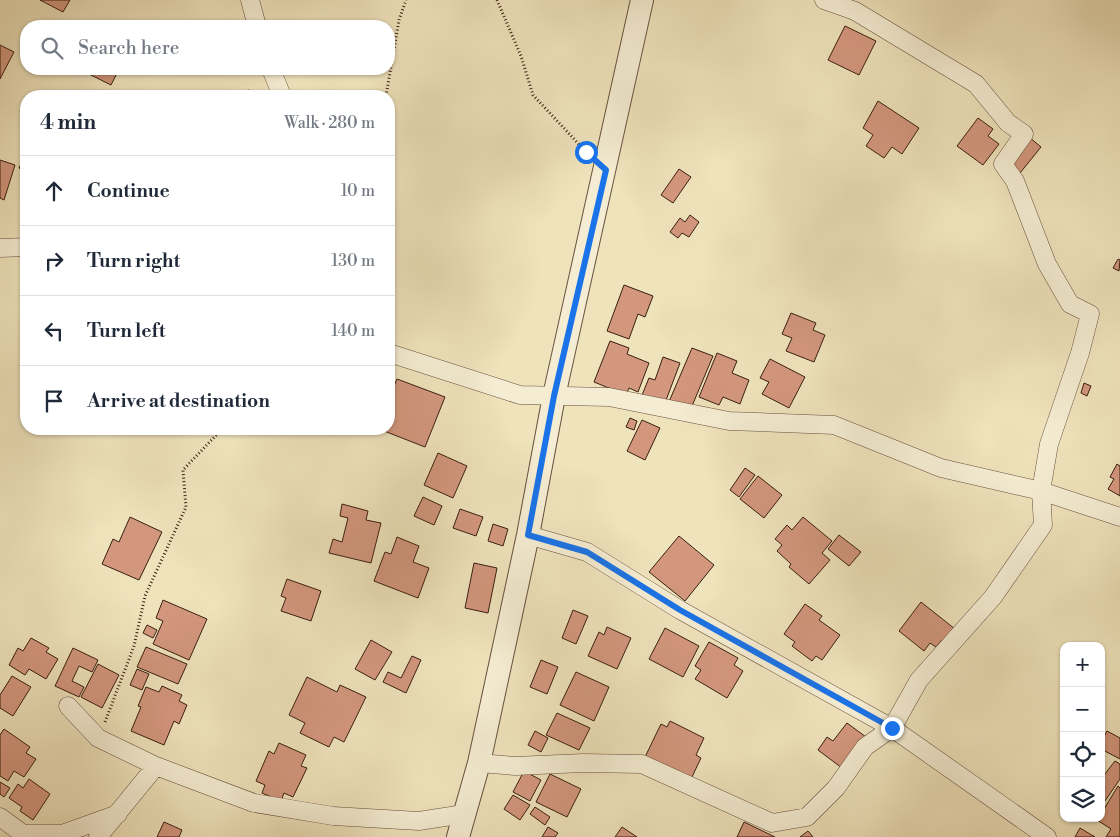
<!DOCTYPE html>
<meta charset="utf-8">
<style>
:root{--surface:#fff;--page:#f6f6f7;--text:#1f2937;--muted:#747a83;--line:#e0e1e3}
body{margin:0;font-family:"Libre Bodoni",serif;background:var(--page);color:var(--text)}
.controls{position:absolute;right:15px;bottom:15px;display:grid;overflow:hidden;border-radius:10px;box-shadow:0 1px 4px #0004}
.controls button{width:45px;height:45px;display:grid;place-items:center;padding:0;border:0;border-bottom:1px solid var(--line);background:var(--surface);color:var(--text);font:25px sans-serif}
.stop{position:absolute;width:15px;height:15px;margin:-11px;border:4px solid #1a73e8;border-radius:50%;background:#fff}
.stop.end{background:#1a73e8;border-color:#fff;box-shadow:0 1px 5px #0008}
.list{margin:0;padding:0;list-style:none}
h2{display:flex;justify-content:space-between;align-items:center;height:65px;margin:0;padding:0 20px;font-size:21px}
h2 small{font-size:16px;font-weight:400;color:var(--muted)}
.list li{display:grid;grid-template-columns:32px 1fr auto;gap:15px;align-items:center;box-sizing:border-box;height:70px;padding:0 20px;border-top:1px solid var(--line)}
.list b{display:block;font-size:19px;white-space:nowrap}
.list em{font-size:16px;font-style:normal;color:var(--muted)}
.icon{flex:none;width:28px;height:28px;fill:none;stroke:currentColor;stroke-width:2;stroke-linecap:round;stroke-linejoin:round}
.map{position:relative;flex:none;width:1120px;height:837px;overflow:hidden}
.search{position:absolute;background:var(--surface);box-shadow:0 1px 4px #0004;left:20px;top:20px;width:375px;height:55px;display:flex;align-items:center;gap:12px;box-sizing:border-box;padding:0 18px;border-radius:20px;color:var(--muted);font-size:19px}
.panel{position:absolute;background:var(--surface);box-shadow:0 1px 4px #0004;left:20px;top:90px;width:375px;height:345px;border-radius:20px}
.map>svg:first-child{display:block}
.building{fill:#d3977e;stroke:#391e11}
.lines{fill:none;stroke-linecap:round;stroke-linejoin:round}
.minor-casing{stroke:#664f3c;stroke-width:19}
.tertiary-casing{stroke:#664f3c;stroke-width:24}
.path{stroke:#391e11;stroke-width:3;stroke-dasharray:1 2.5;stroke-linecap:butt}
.minor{stroke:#f5edd3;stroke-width:18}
.tertiary{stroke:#f5edd3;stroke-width:22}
.route{stroke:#1a73e8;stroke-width:6}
</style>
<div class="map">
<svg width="1120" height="837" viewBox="0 0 1120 837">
<rect width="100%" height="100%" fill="#efe3bc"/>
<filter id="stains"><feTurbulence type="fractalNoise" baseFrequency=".004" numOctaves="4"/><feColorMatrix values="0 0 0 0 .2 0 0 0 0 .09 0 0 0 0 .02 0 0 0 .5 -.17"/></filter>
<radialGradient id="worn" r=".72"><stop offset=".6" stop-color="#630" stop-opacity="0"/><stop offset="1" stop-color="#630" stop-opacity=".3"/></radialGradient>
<!-- building -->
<path class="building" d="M 40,0 L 70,0 L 63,12 Z
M 845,26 L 876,41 L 859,75 L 828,60 Z
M 0,45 L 14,52 L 0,79 Z
M 79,69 L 119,69 L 111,85 Z
M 249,90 L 251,96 L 225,96 Z
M 878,101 L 919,128 L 902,154 L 892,147 L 884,158 L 866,146 L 873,135 L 863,128 Z
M 978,118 L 993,129 L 988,136 L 999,144 L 983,165 L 957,146 Z
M 1029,137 L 1041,147 L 1020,173 L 1008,163 Z
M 26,154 L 26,172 L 19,168 Z
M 0,160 L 15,165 L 4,200 L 0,198 Z
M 679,169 L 691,177 L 673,203 L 661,195 Z
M 690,215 L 699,222 L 689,237 L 682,233 L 678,238 L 670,232 L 680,218 L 685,222 Z
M 1118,259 L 1120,260 L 1119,271 L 1113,268 Z
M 624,285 L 653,296 L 645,317 L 638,314 L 629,339 L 607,331 Z
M 791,313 L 816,323 L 813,330 L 825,335 L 814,362 L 786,351 L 792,338 L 782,334 Z
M 610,341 L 629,348 L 627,354 L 649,363 L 638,392 L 629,388 L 626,395 L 594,382 Z
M 692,348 L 713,356 L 692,406 L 668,404 Z
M 717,353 L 737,361 L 732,373 L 749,380 L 740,404 L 723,397 L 719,405 L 699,397 Z
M 663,357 L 680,363 L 665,403 L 642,395 L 649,378 L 655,380 Z
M 770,359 L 805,377 L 789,408 L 762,394 L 769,382 L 760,378 Z
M 397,379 L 445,397 L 425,447 L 379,429 L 389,429 L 389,384 L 394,386 Z
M 1084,383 L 1091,386 L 1087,396 L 1081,393 Z
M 630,418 L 637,421 L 634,430 L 626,427 Z
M 642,420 L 660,428 L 645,460 L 627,451 Z
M 438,453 L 467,466 L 453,498 L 424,485 Z
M 1117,464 L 1120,466 L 1120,496 L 1108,489 L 1114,479 L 1110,477 Z
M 745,468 L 755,475 L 739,497 L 730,490 Z
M 758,476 L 782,495 L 764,518 L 740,499 Z
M 423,497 L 442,506 L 434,525 L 414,516 Z
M 342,504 L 368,511 L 366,520 L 381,523 L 371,563 L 329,553 L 333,539 L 342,542 L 348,518 L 340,516 Z
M 460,509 L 483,517 L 476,536 L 453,528 Z
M 130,517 L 162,532 L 139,580 L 102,564 L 113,539 L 119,542 Z
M 803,517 L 832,541 L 822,553 L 830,560 L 809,584 L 789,567 L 791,564 L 777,551 L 782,545 L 775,539 L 787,525 L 792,530 Z
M 493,524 L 508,529 L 503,546 L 488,541 Z
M 839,535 L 861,552 L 849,566 L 828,549 Z
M 679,536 L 714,565 L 685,601 L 649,572 Z
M 397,537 L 419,546 L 413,562 L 429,568 L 418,598 L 374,581 L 385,552 L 391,554 Z
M 474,563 L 497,568 L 488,613 L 465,608 Z
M 287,579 L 321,591 L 311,621 L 281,611 L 286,598 L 281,596 Z
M 163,600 L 207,619 L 189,660 L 153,644 L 163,621 L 156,618 Z
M 921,602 L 955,629 L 945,642 L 942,640 L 936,647 L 930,643 L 924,651 L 899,631 Z
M 805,604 L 822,616 L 819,620 L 840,635 L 822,660 L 816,656 L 812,661 L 792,646 L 795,642 L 784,634 Z
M 573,610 L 588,616 L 576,644 L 562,638 Z
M 147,625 L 157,630 L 153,638 L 143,633 Z
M 607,627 L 631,638 L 617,669 L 588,656 L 599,632 L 604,635 Z
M 665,628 L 699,646 L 683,677 L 649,659 Z
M 31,638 L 49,648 L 46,652 L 58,659 L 46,679 L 29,669 L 25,675 L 9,665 L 18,648 L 23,651 Z
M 371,640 L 392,652 L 375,680 L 355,669 Z
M 709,642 L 738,658 L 734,665 L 743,671 L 727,698 L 695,679 L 701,670 L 695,666 Z
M 146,647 L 187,664 L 178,684 L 137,667 Z
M 73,648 L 98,660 L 92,672 L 79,666 L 72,681 L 84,687 L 79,697 L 55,686 Z
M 412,656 L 421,660 L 406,693 L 383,682 L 388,672 L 401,678 Z
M 541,660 L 558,667 L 547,694 L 530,687 Z
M 98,664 L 119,675 L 102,708 L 81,697 Z
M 137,669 L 149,674 L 142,690 L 130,685 Z
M 576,672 L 609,687 L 594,721 L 560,705 Z
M 12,676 L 31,687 L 13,716 L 0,708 L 0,695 Z
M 307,677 L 337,692 L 340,685 L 366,697 L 344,742 L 334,737 L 329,747 L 300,733 L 305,723 L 289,715 Z
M 162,686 L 182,695 L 179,701 L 187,705 L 179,724 L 174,721 L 164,745 L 131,731 L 141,707 L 138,706 L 146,687 L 159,692 Z
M 557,713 L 590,728 L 579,750 L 546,735 Z
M 670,721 L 704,738 L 696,755 L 701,758 L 691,779 L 645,757 L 661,724 L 667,727 Z
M 847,723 L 866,737 L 842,768 L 818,750 L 827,737 L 833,741 Z
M 4,729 L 30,747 L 26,753 L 36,759 L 24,777 L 14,771 L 8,781 L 0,776 L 0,735 Z
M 535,731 L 548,738 L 541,752 L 528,745 Z
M 1107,731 L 1120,738 L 1120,759 L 1101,749 L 1101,742 Z
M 279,743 L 306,755 L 301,766 L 307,768 L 293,797 L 284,793 L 281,801 L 262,793 L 265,785 L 256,781 L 269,751 L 274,754 Z
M 1115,761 L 1120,764 L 1120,779 L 1105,801 L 1101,798 L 1101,779 Z
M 524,771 L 541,780 L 530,801 L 513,792 Z
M 550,774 L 581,789 L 567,817 L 536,802 Z
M 29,779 L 50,794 L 33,820 L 20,811 L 22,807 L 9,798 L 18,784 L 23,788 Z
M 0,782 L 10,788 L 4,797 L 0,794 Z
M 1118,786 L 1120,788 L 1120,837 L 1106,837 L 1111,829 L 1097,820 L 1101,818 L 1101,814 Z
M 513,795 L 530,805 L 520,820 L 504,809 Z
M 535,807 L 550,817 L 545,825 L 530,814 Z
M 164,822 L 182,830 L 179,837 L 157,837 Z
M 744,822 L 775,837 L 737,837 Z
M 548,827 L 558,833 L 555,837 L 542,837 Z
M 622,827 L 637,837 L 615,837 Z
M 1080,828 L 1095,837 L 1075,837 Z
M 808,831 L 813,837 L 800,837 Z"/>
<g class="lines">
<!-- minor casing -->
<g class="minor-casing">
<path id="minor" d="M 250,0 L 257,26
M 271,69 L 282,96
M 0,248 L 26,247
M 389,353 L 520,395 L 609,397 L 729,421 L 834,425 L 941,468 L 1041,491 L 1120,517
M 528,535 L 587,552 L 680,610 L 892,728 L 1047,837
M 68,706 L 98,738 L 156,766 L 254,803 L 333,816 L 419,821 L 464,814
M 479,763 L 515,766 L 583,763 L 642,764 L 772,823 L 807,817 L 836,788 L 865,747 L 892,728 L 919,680 L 993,597 L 1043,525 L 1041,491 L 1049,444 L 1080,353 L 1090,314 L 1070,304 L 1047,264 L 1015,181 L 1003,164 L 1024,134 L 1008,123 L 976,84 L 855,11 L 824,0
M 0,817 L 23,834 L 62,834 L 118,814
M 98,837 L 156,766"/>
</g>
<!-- tertiary casing -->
<g class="tertiary-casing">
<path id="tertiary" d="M 458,837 L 479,763 L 528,535 L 554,396 L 642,0"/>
</g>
<!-- path -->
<path class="path" d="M 497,0 L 521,56 L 533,95 L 588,154
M 386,96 L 399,20 L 406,0
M 105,722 L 134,646 L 145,596 L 186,507 L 183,470 L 222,429"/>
<!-- minor -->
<use href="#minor" class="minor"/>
<!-- tertiary -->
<use href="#tertiary" class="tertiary"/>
</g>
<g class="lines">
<!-- route -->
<path class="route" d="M 586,152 L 606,170 L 554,396 L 528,535 L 587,552 L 680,610 L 892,728"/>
</g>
<rect width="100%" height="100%" filter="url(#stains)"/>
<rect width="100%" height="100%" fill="url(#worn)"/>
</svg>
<div class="controls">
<button>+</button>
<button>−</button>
<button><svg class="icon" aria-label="locate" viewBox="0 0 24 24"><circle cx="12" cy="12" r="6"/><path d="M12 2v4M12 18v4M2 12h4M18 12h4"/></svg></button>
<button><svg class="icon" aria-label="layers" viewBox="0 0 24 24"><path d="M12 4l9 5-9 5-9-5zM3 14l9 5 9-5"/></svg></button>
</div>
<div class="stop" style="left:586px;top:152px"></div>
<div class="stop end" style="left:892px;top:728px"></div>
<div class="search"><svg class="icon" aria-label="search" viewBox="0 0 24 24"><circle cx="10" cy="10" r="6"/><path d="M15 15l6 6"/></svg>Search here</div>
<section class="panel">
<h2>4 min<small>Walk · 280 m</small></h2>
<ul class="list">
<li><svg class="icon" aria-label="ahead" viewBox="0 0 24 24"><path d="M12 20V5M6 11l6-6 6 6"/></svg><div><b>Continue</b></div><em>10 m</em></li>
<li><svg class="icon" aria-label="right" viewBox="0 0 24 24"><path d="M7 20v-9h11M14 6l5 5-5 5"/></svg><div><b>Turn right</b></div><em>130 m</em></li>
<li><svg class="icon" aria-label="left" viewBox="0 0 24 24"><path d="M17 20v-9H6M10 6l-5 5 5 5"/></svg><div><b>Turn left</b></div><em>140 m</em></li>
<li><svg class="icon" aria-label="arrive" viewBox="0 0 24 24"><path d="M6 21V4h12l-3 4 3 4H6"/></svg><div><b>Arrive at destination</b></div></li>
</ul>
</section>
</div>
